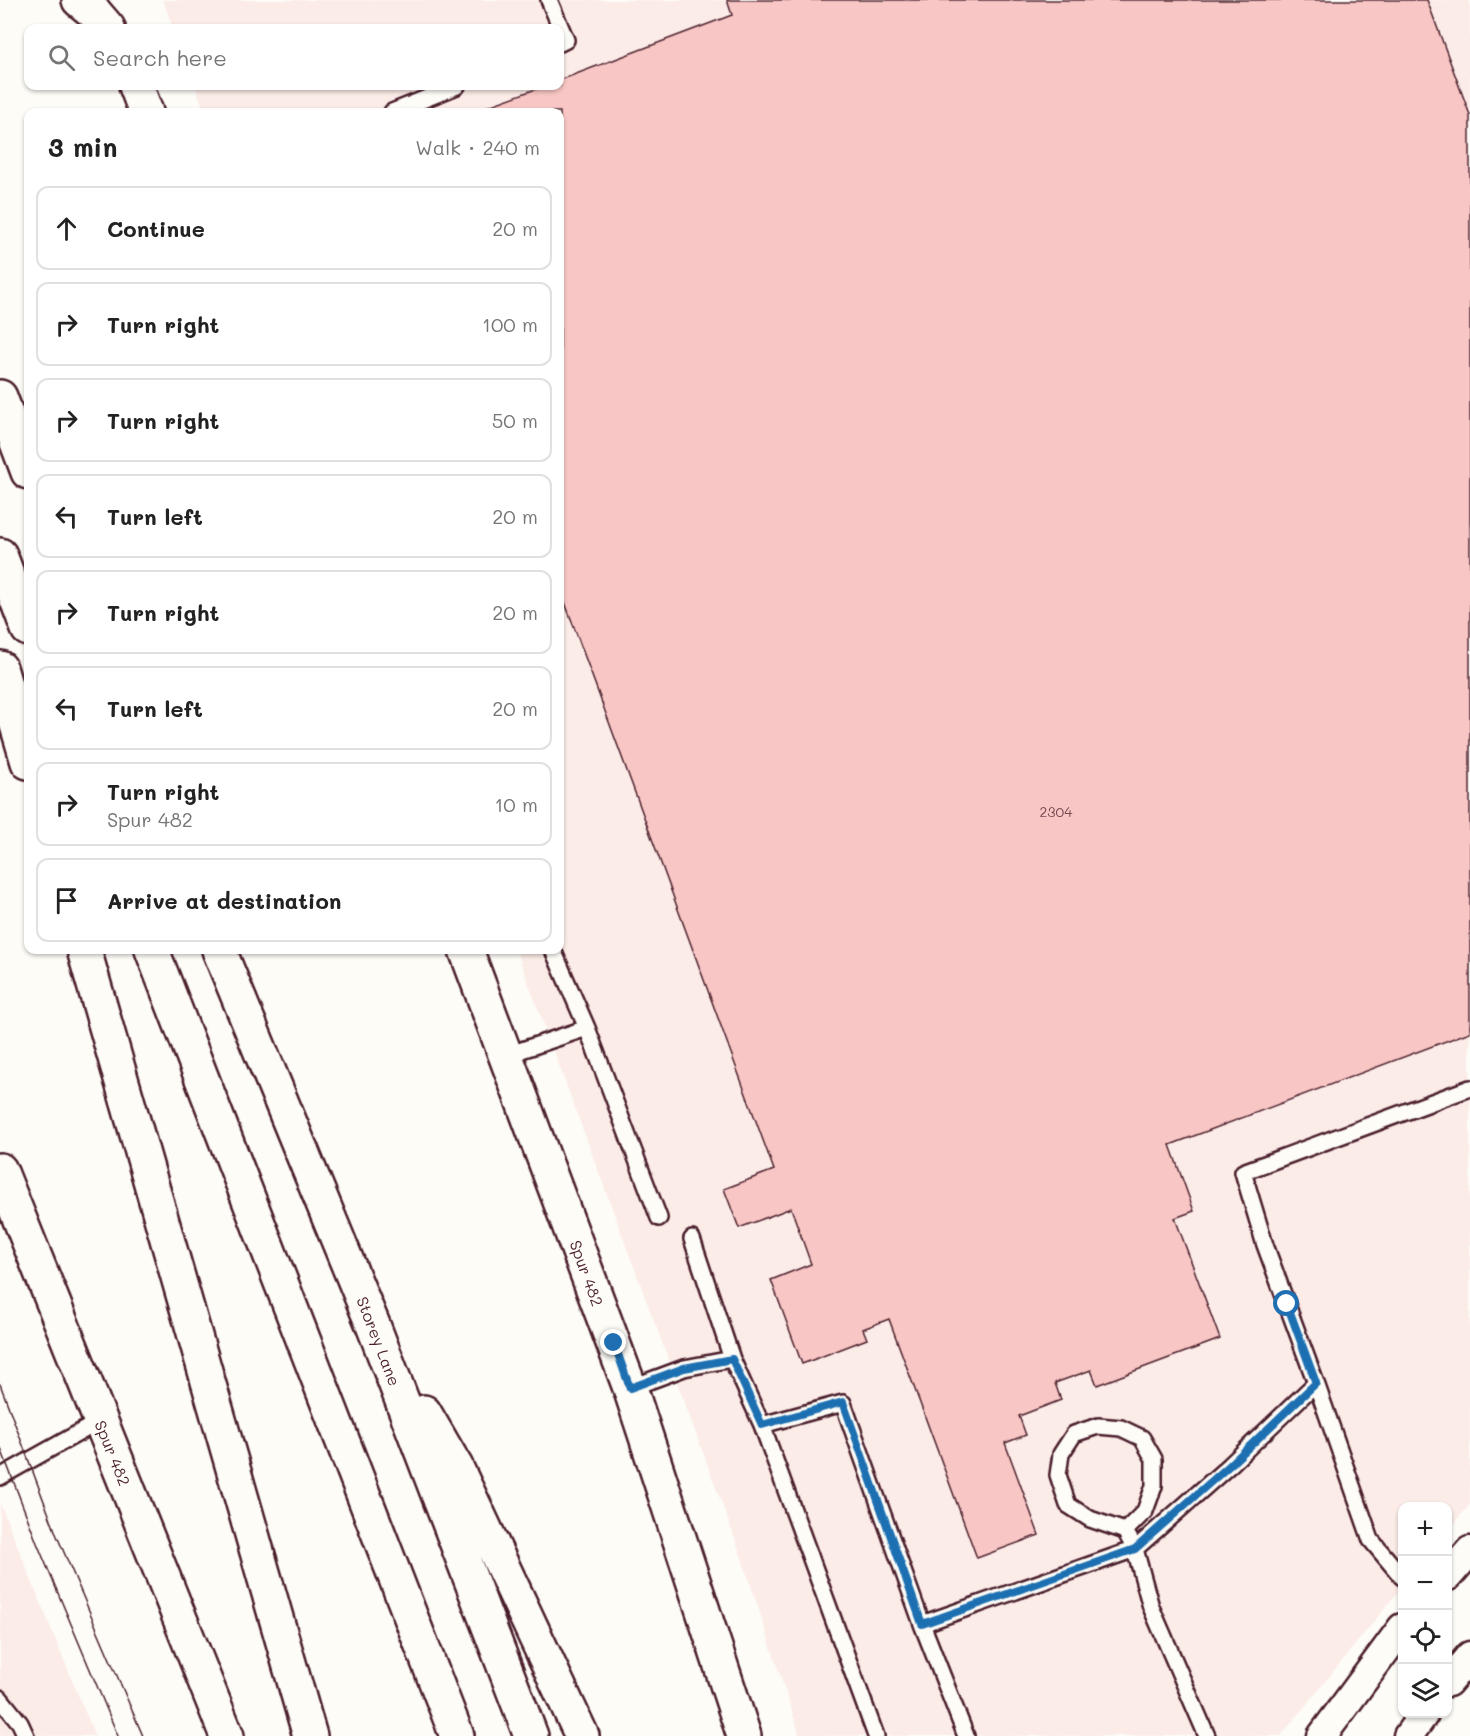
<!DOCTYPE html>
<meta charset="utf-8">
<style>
:root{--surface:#fff;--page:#f6f6f6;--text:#222;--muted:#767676;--line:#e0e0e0}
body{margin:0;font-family:Mali,sans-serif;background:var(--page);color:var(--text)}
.controls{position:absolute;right:18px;bottom:18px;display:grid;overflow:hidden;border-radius:12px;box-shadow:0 2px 4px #0004}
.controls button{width:54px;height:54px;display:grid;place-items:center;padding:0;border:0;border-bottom:2px solid var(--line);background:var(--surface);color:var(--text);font:30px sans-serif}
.stop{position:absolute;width:18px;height:18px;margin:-14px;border:4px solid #1f6fb2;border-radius:50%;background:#fff}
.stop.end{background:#1f6fb2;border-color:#fff;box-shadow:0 2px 6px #0008}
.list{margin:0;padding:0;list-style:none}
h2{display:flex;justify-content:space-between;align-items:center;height:78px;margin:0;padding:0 24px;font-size:26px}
h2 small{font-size:20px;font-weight:400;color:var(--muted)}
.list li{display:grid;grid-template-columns:39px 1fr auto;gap:18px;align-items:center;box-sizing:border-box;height:84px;margin:0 12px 12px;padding:0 12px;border:2px solid var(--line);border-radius:12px}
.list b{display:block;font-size:22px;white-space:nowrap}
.list p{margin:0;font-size:20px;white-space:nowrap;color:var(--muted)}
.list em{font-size:20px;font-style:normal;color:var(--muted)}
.icon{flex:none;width:33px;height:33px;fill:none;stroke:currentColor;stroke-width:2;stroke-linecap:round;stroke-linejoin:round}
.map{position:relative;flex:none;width:1470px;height:1736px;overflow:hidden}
.search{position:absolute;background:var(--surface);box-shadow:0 2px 4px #0004;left:24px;top:24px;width:540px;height:66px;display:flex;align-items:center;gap:15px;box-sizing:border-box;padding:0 21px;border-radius:12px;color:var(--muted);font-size:22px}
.panel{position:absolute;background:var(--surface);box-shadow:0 2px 4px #0004;left:24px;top:108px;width:540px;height:846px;border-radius:12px}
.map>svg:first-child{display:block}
.built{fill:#fcece8}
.building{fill:#f8c7c5;stroke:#4a1f2b;stroke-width:1.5}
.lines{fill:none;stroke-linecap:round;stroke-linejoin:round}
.service-casing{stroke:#4a1f2b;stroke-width:20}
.minor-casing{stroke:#4a1f2b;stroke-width:33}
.secondary-casing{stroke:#4a1f2b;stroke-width:38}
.motorway-casing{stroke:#4a1f2b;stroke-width:38}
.service{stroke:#fdfcf7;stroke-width:15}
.minor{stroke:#fdfcf7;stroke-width:28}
.secondary{stroke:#fdfcf7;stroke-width:33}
.motorway{stroke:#fdfcf7;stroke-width:33}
.tram{stroke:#4a1f2b;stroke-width:1.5}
.route{stroke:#1f6fb2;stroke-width:8}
.labels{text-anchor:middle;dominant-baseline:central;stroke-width:4.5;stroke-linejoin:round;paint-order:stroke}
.number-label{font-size:14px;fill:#764952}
.street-label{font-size:16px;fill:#4a1f2b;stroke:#fdfcf7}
</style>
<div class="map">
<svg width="1470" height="1736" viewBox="0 0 1470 1736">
<rect width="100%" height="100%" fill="#fdfcf7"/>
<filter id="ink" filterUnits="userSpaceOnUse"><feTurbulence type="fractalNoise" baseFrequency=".0167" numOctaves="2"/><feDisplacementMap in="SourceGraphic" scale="12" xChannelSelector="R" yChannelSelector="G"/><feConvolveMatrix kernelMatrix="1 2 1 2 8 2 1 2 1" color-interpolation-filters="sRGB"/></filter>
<g filter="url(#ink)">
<!-- built -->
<path class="built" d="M 163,0 L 1470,0 L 1470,1504 L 1448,1532 L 1448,1506 L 1402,1506 L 1402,1587 L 1281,1736 L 800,1736 L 741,1555 L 516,950 L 560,950 L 560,112 L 205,112 L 195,86 L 560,86 L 560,28 L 173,28 Z
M 0,1503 L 95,1736 L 0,1736 Z"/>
<!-- building -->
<path class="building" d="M 727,0 L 1427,0 L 1470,115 L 1470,1032 L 1170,1145 L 1194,1211 L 1175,1218 L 1220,1339 L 1097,1385 L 1091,1370 L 1055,1383 L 1061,1400 L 1019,1416 L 1026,1435 L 1005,1443 L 1039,1535 L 977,1558 L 889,1319 L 863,1329 L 867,1339 L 802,1364 L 771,1280 L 811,1264 L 791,1208 L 739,1228 L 724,1189 L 774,1170 L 560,589 L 560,112 L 472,112 L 544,86 L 560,86 L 560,80 L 732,15 Z"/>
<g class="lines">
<!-- service casing -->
<g class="service-casing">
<path id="service" d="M 549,0 L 566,40 L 560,43
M 392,112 L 457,86
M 553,950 L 587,1028
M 507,1055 L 587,1028 L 659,1218
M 692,1239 L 732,1359 L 762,1425 L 843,1403 L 922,1624 L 1135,1549 L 1151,1607 L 1207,1736
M 1316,1383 L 1265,1245 L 1243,1172 L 1470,1088
M 630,1388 L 684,1368 L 732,1359
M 762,1425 L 876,1736
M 0,1477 L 100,1421
M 1125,1531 L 1145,1511 L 1154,1486 L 1154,1459 L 1142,1438 L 1121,1428 L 1098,1426 L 1074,1434 L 1061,1454 L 1058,1475 L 1068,1505 L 1090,1519 L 1125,1531 L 1135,1549 L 1230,1465 L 1316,1383 L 1371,1540 L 1402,1577
M 922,1624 L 966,1736
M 0,1698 L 20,1723 L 26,1736"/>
</g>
<!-- minor casing -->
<g class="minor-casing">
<path id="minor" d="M 1448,1576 L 1470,1551
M 1448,1682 L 1470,1656
M 1322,1736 L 1402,1628
M 1408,1736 L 1424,1714"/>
</g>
<!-- secondary casing -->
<g class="secondary-casing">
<path id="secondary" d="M 79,0 L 96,14 L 108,28
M 136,86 L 146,112
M 466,950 L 630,1388 L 744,1736
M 0,1170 L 227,1736"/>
</g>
<!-- motorway casing -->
<g class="motorway-casing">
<path id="motorway" d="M 0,397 L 28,472
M 0,555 L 28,629
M 0,668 L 28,762
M 84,950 L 310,1736
M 152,950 L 457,1736
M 219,950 L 373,1325 L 531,1736
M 424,1412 L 456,1467 L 582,1736"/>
</g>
<!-- service -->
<use href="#service" class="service"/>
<!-- minor -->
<use href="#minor" class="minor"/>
<!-- secondary -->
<use href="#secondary" class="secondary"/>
<!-- motorway -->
<use href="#motorway" class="motorway"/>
<!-- tram -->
<path class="tram" d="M 0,1384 L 57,1536 L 143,1736
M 0,1446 L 37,1543 L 118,1736"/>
</g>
</g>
<g class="lines" filter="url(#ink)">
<!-- route -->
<path class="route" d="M 614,1343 L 630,1388 L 684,1368 L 732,1359 L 762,1425 L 843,1402 L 922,1624 L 1135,1549 L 1230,1465 L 1316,1383 L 1287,1304"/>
</g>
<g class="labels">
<!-- number labels -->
<g class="number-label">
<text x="1056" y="811">2304</text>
</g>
<!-- street labels -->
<g class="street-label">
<text transform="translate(587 1273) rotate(70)">Spur 482</text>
<text transform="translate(379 1341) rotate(69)">Storey Lane</text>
<text transform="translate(113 1453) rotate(68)">Spur 482</text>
</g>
</g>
</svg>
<div class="controls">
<button>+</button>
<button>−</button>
<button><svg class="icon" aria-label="locate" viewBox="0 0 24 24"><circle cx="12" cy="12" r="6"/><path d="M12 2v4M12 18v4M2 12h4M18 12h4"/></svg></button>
<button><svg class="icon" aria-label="layers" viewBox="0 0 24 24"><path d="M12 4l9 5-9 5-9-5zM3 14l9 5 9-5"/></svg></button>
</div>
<div class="stop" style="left:1287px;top:1304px"></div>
<div class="stop end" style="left:614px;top:1343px"></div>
<div class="search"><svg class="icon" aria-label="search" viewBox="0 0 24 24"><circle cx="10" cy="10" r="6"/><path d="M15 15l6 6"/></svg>Search here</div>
<section class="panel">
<h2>3 min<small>Walk · 240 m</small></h2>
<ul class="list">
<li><svg class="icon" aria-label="ahead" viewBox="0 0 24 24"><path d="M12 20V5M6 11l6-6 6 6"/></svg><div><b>Continue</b></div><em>20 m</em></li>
<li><svg class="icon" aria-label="right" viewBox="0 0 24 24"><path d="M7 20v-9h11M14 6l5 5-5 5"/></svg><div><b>Turn right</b></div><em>100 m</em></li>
<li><svg class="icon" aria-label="right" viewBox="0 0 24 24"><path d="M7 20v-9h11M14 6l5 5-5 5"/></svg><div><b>Turn right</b></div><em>50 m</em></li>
<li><svg class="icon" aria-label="left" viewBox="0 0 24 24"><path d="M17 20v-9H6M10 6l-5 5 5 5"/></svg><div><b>Turn left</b></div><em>20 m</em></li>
<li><svg class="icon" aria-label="right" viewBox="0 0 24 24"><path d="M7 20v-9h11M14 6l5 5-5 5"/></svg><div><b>Turn right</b></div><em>20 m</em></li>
<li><svg class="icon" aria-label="left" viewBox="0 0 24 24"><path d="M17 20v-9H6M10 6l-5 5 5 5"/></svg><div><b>Turn left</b></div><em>20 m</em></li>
<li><svg class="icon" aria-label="right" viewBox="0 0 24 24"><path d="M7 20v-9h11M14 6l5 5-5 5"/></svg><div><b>Turn right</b><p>Spur 482</p></div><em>10 m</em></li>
<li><svg class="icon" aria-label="arrive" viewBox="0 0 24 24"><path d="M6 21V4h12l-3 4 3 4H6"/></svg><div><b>Arrive at destination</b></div></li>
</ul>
</section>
</div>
